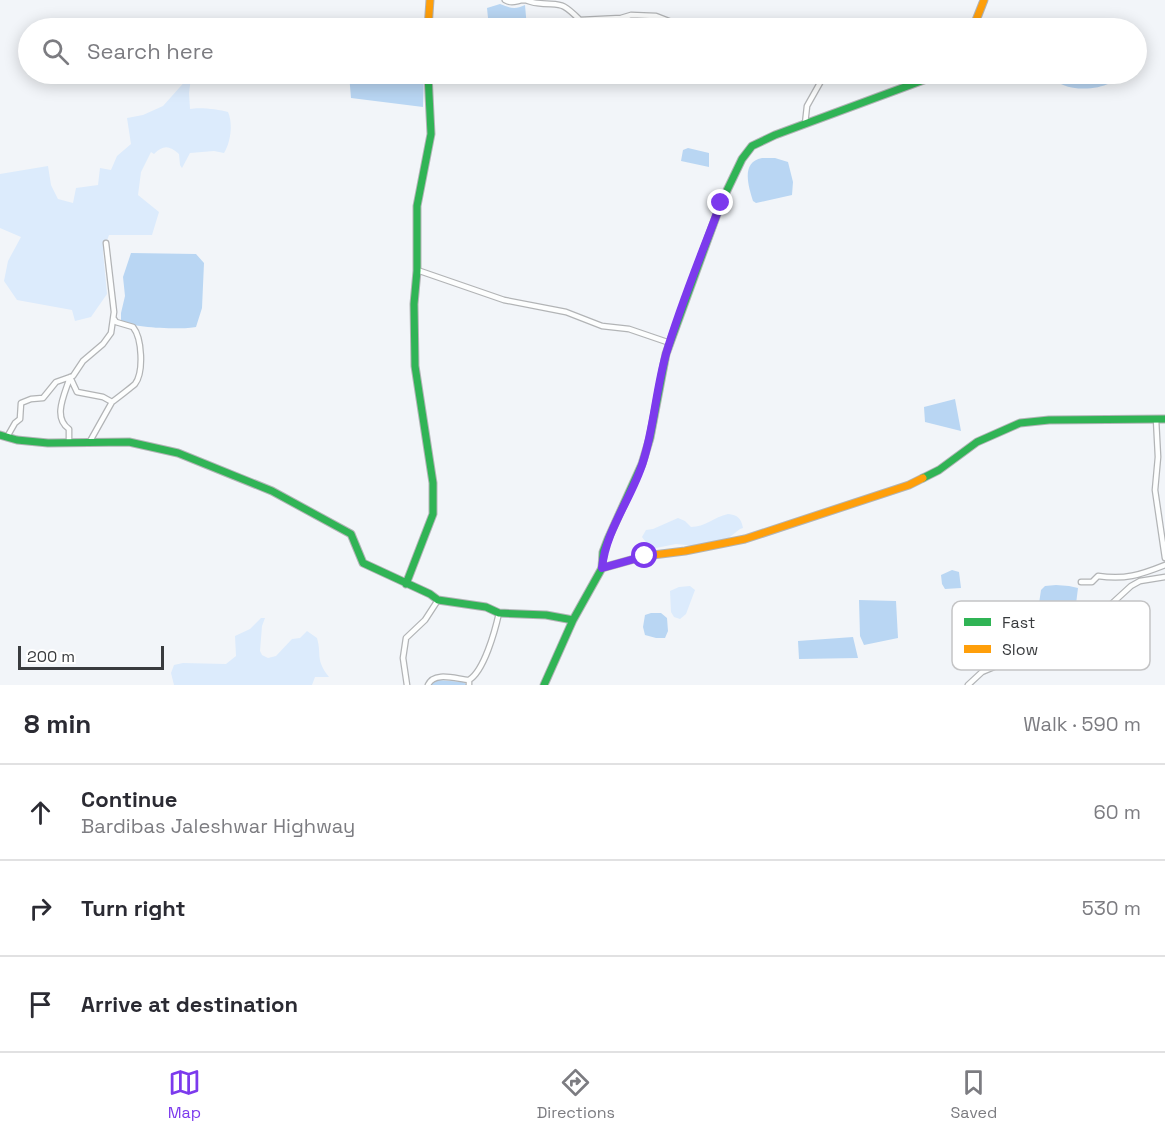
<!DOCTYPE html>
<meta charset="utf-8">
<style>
:root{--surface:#fff;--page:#f7f7f7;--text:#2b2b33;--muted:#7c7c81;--line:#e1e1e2;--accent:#7c3aed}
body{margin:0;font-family:"Space Grotesk",sans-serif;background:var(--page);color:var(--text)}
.scale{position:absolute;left:18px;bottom:15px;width:146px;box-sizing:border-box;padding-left:6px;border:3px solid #393b3e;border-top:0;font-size:16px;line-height:21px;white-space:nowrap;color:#393b3e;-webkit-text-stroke:4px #fff;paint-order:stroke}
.stop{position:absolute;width:18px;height:18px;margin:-14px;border:4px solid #7c3aed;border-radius:50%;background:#fff}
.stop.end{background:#7c3aed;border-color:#fff;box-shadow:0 2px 6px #0008}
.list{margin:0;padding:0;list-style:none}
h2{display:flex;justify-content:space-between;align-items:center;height:78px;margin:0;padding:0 24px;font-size:26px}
h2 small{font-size:20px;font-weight:400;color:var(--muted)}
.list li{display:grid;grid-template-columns:39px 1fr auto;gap:18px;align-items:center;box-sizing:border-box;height:96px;padding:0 24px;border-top:2px solid var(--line)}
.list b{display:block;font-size:22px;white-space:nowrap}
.list p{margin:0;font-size:20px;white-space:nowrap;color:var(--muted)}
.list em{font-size:20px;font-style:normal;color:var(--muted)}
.icon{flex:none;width:33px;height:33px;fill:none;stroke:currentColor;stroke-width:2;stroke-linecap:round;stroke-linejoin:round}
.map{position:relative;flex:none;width:1165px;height:685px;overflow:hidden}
.search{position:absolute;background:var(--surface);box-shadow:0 3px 15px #0003;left:18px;right:18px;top:18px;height:66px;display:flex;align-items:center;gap:15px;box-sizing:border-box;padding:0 21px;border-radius:33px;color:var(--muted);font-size:22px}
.sheet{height:366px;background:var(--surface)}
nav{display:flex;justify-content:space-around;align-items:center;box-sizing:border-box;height:84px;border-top:2px solid var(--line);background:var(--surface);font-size:16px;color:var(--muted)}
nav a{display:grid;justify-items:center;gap:3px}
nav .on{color:var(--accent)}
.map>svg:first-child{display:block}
.green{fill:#dcebfc}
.water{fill:#b9d6f3}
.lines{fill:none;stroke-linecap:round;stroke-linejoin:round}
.street-casing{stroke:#b2b4b6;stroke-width:7}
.fast-casing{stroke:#b2b4b6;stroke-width:9}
.slow-casing{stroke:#b2b4b6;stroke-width:9}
.street{stroke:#fdfefe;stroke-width:4.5}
.fast{stroke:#30b455;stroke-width:7}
.slow{stroke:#ff9f0a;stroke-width:7}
.route{stroke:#7c3aed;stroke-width:8}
.key{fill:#fff;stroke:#c4c4c5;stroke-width:1.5}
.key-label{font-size:16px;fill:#393b3e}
</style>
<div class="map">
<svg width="1165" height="685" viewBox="0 0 1165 685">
<rect width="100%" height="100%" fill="#f2f5f9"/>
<!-- green -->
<path class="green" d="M 188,78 L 191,78 L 189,93 L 190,109 C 199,107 218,109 228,112 C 233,123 231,142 224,153 L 214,151 L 190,153 L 182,168 L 180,165 L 179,154 C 169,145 163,145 154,154 L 151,152 L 141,172 L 138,195 L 159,212 L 152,235 L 109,235 L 103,252 L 107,294 L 91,317 L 75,321 L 72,310 L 17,300 L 4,281 L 8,261 L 21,237 L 0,228 L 0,174 L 48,166 L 51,185 L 58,199 L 73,203 L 76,188 L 98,185 L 100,168 L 111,170 L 117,156 L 131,144 L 127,118 L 143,115 L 163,106 Z
M 728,514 C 738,515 741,518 743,528 L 740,529 L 726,540 L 696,546 L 676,544 L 651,549 L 642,537 L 646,530 L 653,529 L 678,518 L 685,521 L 691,527 C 705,527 714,517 728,514 Z
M 690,586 L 695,590 L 686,614 L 680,619 L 674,617 L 671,612 L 670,591 L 679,587 Z
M 261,618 L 265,618 L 262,626 L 260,651 L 262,655 L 268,658 L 276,656 L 292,639 L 300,638 L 307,631 L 317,638 C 322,656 315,659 329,677 L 315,677 L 312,685 L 174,685 L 171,673 L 174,665 L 183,663 L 226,664 L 236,656 L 235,636 L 250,629 Z"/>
<!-- water -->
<path class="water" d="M 500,4 C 510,8 515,10 525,5 L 527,28 L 489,28 L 487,8 Z
M 633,17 L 661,20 L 661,28 L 614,28 L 613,23 Z
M 1063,23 L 1078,23 L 1102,28 L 1055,28 Z
M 349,74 L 424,74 L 423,107 L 351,98 Z
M 1048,74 L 1111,74 L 1110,83 C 1092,92 1060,91 1048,74 Z
M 688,148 L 709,153 L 709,167 L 681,161 L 683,150 Z
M 762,158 L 775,158 L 788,162 L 793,182 L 792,195 L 756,203 L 753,201 C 748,185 741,162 762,158 Z
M 131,253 L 196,254 L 204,263 L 202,308 L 196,327 C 183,330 132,328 121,321 L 121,313 L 125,296 L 123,277 Z
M 955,399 L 961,431 L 925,422 L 924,407 Z
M 952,570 L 959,572 L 961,588 L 945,589 L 942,584 L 941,575 Z
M 1056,585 L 1069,586 L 1078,588 L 1075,612 L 1079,624 C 1069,634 1051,639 1037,639 L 1034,637 L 1041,590 L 1045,586 Z
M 859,600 L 896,601 L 898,638 L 864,645 L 860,636 Z
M 651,613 L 661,613 L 667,618 L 668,631 L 665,638 L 656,638 L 645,635 L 643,627 L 645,615 Z
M 853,637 L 858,658 L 799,659 L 798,641 Z
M 438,680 L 463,682 L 468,685 L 430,685 Z"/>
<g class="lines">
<!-- street casing -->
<g class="street-casing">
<path id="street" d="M 505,0 C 512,4 516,1 523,0 C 528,0 532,3 537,3 C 562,6 560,0 580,20 L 621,18 L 631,15 L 656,16 L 674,23 L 677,28
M 906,28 L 914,26 L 957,24 L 978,28
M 805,124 L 807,106 L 825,74
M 417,270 L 504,300 L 566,312 L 602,326 L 629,329 L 670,343
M 70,377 L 77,392 L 103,397 L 112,402 L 89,443
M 112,402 C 115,400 133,386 135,384 C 144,372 142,338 133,327 L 116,322 L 114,319
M 1156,419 L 1158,457 L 1155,490 L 1165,558
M 7,437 L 15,423 L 20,419 L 21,403 L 31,399 L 43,398 L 56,382 L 73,376 L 83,361 L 103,344 L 111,333 L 114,312 L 106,243
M 69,443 L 69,429 C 52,417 65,394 70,377
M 1081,582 L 1092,582 L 1098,576 C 1125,580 1140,575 1165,565
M 407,685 L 403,658 L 406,638 L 425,620 L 438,600
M 428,685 C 434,671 456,679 469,680
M 469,685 L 469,680 C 484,671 495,631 499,613
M 968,685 L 982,672 L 1083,630 L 1131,586 L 1140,581 L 1165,577"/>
</g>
<!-- fast casing -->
<g class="fast-casing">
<path id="fast" d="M 0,435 L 17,440 L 48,443 L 129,442 L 178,453 L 272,491 L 351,534 L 363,563 L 430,594 L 438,600 L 486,607 L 499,613 L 546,615 L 573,620
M 923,478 L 939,470 L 977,442 L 1020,423 L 1049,420 L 1165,419
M 406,584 L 433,514 L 433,483 L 415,366 L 414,304 L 417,271 L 417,206 L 431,134 L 428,74
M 544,685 L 573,620 L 602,568 L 603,552 L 608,539 L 642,464 L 650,438 L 666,354 L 721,203 L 742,159 L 752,146 L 775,135 L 940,74"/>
</g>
<!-- slow casing -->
<g class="slow-casing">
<path id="slow" d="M 428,28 L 430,0
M 973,28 L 984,0
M 602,568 L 645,556 L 685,551 L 745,539 L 909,485 L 923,478"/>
</g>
<!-- street -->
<use href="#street" class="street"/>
<!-- fast -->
<use href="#fast" class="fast"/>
<!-- slow -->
<use href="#slow" class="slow"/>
</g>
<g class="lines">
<!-- route -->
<path class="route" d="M 645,556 L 602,568 C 606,529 632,498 643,462 C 654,427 656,389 666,354 C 681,303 702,253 721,203"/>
</g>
<!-- legend -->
<rect x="952" y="601" width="198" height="69" rx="9" class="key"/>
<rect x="964" y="618" width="27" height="8" fill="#30b455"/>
<rect x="964" y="645" width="27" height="8" fill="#ff9f0a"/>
<g class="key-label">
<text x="1002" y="628">Fast</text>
<text x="1002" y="655">Slow</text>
</g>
</svg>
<div class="scale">200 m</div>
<div class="stop" style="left:645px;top:556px"></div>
<div class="stop end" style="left:721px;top:203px"></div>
<div class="search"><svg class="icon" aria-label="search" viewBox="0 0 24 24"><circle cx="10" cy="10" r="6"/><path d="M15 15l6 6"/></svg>Search here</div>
</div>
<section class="sheet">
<h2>8 min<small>Walk · 590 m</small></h2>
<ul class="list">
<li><svg class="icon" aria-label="ahead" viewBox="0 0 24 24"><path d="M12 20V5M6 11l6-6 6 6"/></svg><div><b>Continue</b><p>Bardibas Jaleshwar Highway</p></div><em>60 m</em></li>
<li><svg class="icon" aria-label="right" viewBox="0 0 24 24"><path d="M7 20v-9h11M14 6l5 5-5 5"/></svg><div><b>Turn right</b></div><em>530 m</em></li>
<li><svg class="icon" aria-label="arrive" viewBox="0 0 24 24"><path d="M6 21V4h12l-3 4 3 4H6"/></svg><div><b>Arrive at destination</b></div></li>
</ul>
</section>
<nav>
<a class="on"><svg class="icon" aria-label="map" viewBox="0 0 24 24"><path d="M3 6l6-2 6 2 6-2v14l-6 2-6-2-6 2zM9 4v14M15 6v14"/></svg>Map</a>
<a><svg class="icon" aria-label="directions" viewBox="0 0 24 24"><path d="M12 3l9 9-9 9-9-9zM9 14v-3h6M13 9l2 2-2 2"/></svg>Directions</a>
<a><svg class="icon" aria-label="saved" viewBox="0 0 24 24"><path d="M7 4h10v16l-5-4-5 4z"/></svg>Saved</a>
</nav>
